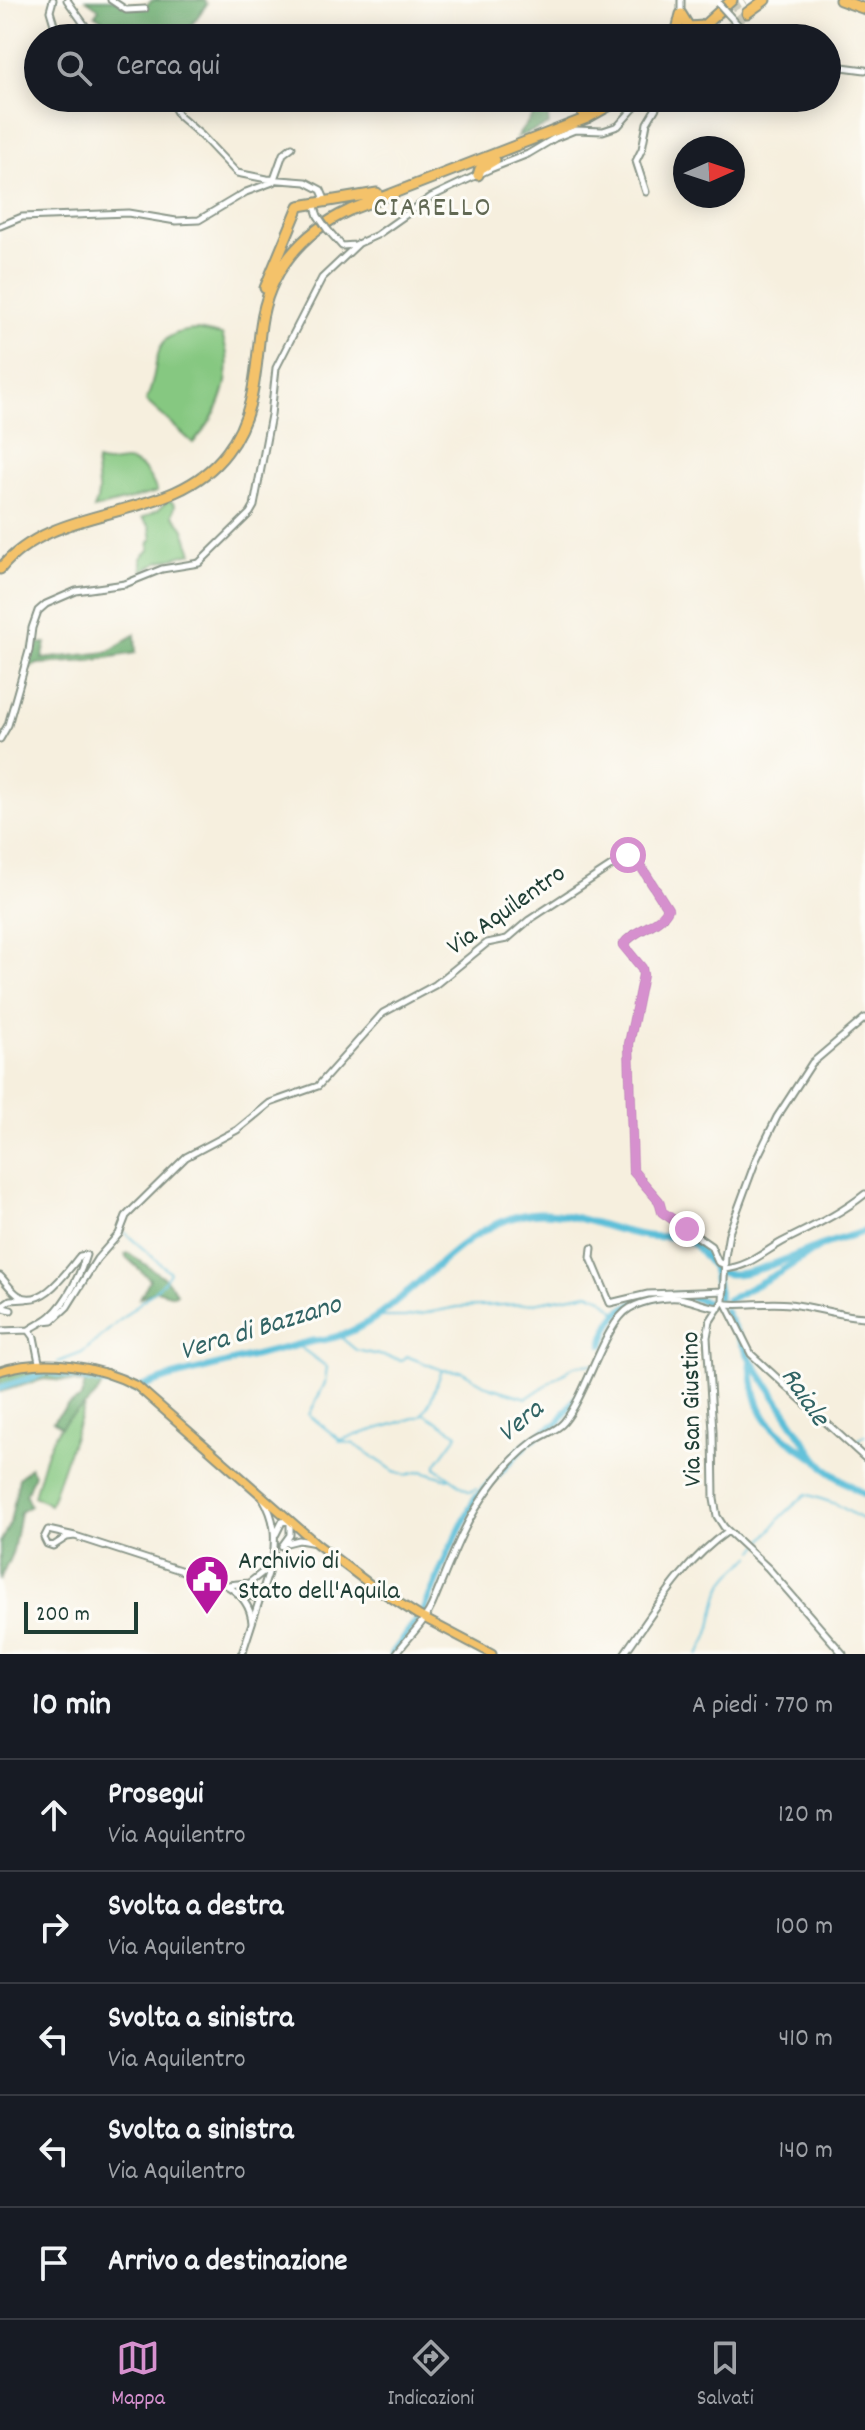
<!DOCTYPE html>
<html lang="it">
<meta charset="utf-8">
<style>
:root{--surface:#171b24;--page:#20242c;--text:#f1f3f6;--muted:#9ea1a6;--line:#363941;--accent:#d690ce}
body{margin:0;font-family:Dekko,sans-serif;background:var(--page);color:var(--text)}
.compass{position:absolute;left:673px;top:136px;width:72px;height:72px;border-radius:50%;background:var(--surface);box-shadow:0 4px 20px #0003;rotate:87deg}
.scale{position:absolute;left:24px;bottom:20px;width:114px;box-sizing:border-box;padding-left:8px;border:4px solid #1f3d34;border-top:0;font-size:22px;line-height:28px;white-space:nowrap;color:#1f3d34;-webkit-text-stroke:6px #fdfcf7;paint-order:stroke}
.stop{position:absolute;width:24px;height:24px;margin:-18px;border:6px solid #d690ce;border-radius:50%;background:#fff}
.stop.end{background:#d690ce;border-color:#fff;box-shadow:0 2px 8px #0008}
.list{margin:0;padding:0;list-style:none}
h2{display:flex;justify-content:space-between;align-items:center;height:104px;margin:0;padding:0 32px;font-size:34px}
h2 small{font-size:26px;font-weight:400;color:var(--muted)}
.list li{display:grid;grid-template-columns:52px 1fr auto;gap:24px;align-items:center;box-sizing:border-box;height:112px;padding:0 32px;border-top:2px solid var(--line)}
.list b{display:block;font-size:30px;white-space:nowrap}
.list p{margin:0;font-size:26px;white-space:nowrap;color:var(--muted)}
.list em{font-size:26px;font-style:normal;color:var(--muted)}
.icon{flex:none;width:44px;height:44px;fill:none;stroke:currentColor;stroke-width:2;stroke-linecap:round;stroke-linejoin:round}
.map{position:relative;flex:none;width:865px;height:1654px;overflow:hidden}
.search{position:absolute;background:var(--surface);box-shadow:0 4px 20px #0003;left:24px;right:24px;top:24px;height:88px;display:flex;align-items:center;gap:20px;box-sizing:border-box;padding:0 28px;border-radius:44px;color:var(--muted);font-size:30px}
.sheet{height:664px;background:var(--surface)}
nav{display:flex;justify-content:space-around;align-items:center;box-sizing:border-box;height:112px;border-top:2px solid var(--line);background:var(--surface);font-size:22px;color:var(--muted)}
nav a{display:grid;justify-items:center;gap:4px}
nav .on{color:var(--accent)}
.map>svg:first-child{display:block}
.green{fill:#86c881;stroke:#52825a;stroke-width:2}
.forest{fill:#6cac6f;stroke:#467452;stroke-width:2}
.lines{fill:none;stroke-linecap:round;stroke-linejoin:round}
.stream{stroke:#5abed8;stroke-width:2}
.river{stroke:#5abed8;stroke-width:7}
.highway-tunnel{stroke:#cbcbbc;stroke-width:9;stroke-dasharray:9 4.5;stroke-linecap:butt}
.minor-casing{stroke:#8a9689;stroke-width:9}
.major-casing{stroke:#8a9689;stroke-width:11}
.highway-casing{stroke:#8a9689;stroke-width:13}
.minor{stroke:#fff;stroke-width:5}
.major{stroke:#f4c26a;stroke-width:7}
.highway{stroke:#f4c26a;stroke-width:9}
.minor-bridge-casing{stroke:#8a9689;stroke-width:9;stroke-linecap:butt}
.minor-bridge{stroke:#fff;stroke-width:5}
.route{stroke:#d690ce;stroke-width:10}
.labels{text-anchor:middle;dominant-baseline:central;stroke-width:6;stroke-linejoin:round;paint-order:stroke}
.street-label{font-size:26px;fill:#1f3d34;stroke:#fdfcf7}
.poi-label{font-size:26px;fill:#1f3d34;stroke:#fdfcf7;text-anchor:start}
.neighbourhood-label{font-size:28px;letter-spacing:2px;fill:#626954;stroke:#fdfcf7}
.water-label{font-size:28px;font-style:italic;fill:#316465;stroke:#fdfcf7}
</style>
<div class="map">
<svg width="865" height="1654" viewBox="0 0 865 1654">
<rect width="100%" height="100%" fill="#fdfcf7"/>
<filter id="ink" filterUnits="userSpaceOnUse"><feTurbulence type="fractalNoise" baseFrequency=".0125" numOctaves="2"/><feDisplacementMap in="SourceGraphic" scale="16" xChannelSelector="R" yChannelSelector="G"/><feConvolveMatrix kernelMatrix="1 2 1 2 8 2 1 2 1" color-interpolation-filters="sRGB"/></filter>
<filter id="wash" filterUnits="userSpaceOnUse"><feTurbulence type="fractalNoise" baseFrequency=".006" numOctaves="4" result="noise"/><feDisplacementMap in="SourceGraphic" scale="32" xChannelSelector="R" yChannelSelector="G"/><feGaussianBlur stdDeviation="1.8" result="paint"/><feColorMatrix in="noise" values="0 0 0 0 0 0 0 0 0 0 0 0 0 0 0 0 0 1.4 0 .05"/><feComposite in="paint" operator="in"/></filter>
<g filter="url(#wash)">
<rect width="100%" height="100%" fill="#f6efde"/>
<!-- green -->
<path class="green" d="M 198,330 L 222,335 C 237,374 220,415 193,443 L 146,401 C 163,366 145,331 198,330 Z
M 97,461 C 108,465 113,462 124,461 C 141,460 152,478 157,492 L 94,509 C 103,487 94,482 97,461 Z
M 167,501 L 171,501 L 175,505 L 173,515 L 183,527 L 192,553 L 158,562 L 143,571 L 141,558 L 149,550 L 150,541 L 152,540 L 150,527 L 142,518 L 158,510 Z
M 85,1404 L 50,1505 L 34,1496 C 44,1460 50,1425 85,1404 Z"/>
<!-- forest -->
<path class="forest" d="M 86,0 L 115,0 L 133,8 L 143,7 L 153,0 L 204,0 L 207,4 L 190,27 L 178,38 L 123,38 L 109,29 L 111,25 L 95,15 L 99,9 Z
M 537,98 L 558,98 C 546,103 547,114 549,125 L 517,137 L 535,112 Z
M 135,634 L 136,653 L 89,661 L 38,664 L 26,669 L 32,643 L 46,643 L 42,659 L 108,652 Z
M 129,1253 L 166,1279 L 177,1293 L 174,1295 L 156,1290 L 140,1298 L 150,1279 L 126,1257 L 125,1254 Z
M 27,1365 L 70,1368 L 104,1376 C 101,1403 76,1406 61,1427 L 53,1421 L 67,1406 L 81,1398 L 85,1383 L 44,1379 L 0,1392 L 0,1374 Z
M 30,1467 L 34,1474 L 26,1495 L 30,1506 L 20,1512 L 13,1551 L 0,1580 L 0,1543 L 10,1523 L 19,1478 Z"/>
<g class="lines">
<!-- stream -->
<path class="stream" d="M 374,1317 L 405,1317 L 458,1307 L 528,1304 L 589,1293 L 600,1297 L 618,1313
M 338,1335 L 356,1350 L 402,1360 L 406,1356 L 442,1370 L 461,1371 L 489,1387 L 527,1398 L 574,1366 L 592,1364
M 297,1345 L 327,1367 L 325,1383 L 309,1415 L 340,1440 L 421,1416 L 423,1413
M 58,1362 L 82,1353 L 162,1284 L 170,1272 L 124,1232
M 442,1370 L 430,1402 L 423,1413 L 458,1434 L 436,1464 L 436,1468 L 470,1492 L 476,1489
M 48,1372 L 53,1366
M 865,1435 L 858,1440 L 865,1452
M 339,1441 L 354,1444 L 394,1471 L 406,1475 L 422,1471 L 448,1479
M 755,1551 L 782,1516 L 806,1494 L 836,1504 L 865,1521
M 698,1654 C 714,1634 712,1611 721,1589 C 727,1575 740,1567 751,1556"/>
<!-- river -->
<path class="river" d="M 713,1267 L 719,1296
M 728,1300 L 780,1272 L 822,1245 L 865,1231
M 725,1311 L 751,1360 L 816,1458 L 828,1471 L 865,1495
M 603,1344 C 611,1311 630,1300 662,1296 C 670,1296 680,1294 688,1296 C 700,1299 705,1304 718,1302
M 751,1363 C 754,1418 770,1427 812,1457
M 0,1388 L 48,1372 L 136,1389 L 171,1377 L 313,1341 C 396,1336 441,1232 523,1215 C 565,1206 605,1230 647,1236 C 661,1238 676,1234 689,1241 C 703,1248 709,1269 723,1273 C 745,1280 799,1253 822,1245
M 423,1613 L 448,1553 L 475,1499 L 528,1442 L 558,1423 L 576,1398
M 392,1654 L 418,1619"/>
</g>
</g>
<g filter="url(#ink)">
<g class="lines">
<!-- highway-tunnel -->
<path class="highway-tunnel" d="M 720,14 L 745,0
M 726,30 L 747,13
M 683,38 L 697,28"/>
<!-- minor casing -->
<g class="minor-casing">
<path id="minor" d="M 53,0 L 50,11 L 58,38
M 67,0 L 94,38
M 111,0 L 126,10 L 145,9
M 681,0 L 681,13
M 728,14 L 739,26 L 760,38
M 734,38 L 739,26
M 827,65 L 865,70
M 169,98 L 179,116 L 202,136 L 237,173 L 267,179 L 306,182 L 321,190 L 324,197 L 315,207 L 318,216
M 646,192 L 636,161 L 642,149 L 647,123 L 662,98
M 0,226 L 22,217 L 128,213 L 176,221 L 199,220 L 246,192 L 273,182 L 283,154 L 292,147
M 327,229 L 342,246 L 355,245 L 377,235 L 431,197 L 490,169 L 528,154 L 555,138 L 575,130 L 603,131 L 618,126 L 643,98
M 0,739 L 8,725 L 29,651 L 32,628 L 38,611 L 46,604 L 76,591 L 125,584 L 162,569 L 199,563 L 250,513 L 254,506 L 271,415 L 276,368 L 322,278 L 358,244
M 592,1248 L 591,1258 L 610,1303 L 648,1294 L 724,1291
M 725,1269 C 748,1267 762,1253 782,1242 C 811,1227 839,1215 865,1194
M 0,1276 C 6,1282 11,1290 18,1295 C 42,1310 67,1271 80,1256 L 86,1255 C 80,1275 67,1302 51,1316 C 44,1322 36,1325 29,1330
M 726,1304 L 751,1354 L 865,1458
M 726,1304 C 747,1306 768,1301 790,1304 C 816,1307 839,1316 865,1317
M 0,1307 L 10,1300 L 26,1299
M 0,1307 L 11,1310
M 44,1321 L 53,1320 L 67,1307 L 97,1259 L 119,1234 L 126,1216 L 186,1157 L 237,1130 L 270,1103 L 318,1086 L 383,1013 L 435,985 L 487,943 L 507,939 L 529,920 L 628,855 L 635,857 L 668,909 C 660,926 634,929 623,945 L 642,968 L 643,975 L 629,1044 L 633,1171 L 659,1201 L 662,1212 L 711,1246 L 718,1262 L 725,1265
M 29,1330 L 34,1337 L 39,1362
M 0,1331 L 29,1330
M 276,1534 L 282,1522 L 290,1520 L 290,1535 L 282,1546
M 75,1536 L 67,1537 L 53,1546 L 47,1544 L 44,1538 L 48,1530 L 75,1536 L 226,1585 C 240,1593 251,1606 252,1623
M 287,1543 L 299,1540 L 316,1543
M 227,1585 L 249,1583 L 268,1568
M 241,1587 L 260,1595
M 237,1591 L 256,1598 L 260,1596
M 242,1654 L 273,1558 C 276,1535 275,1519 263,1498
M 396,1654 C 408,1637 424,1624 432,1605 C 449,1565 462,1526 488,1490 C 500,1473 516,1455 533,1442 C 543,1434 556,1432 564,1422 C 587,1394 605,1322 630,1308 C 643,1301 670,1295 684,1299 C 697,1302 704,1306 719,1308
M 624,1654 C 655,1610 683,1562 728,1531
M 843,1654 L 768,1568 L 724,1527 L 717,1516 L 714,1499 L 713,1431 L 707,1337 L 710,1321 L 723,1301 L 725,1257 L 729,1233 L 756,1160 L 777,1117 L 812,1063 L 865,1018"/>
</g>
<!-- major casing -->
<g class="major-casing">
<path id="major" d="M 0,1371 C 44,1357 96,1365 137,1386 L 317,1544 L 371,1585 L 418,1615 L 492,1654"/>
</g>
<!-- highway casing -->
<g class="highway-casing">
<path id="highway" d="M 840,0 L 865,9
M 747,13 L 765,0
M 681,14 L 689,27 L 703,26
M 675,38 L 681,14
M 690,38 L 732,0
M 715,38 L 726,30
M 583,114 L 606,98
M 478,175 L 480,169 L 495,160
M 265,288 L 299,206 L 377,193
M 0,569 C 59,498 171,526 227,452 C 256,414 255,370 261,325 C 268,272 302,232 350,210 L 587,118 L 623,98"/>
</g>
<!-- minor -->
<use href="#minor" class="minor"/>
<!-- major -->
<use href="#major" class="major"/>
<!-- highway -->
<use href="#highway" class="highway"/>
<!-- minor-bridge casing -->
<g class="minor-bridge-casing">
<path id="minor-bridge" d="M 719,4 L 728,14
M 318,216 L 327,229"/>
</g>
<!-- minor-bridge -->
<use href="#minor-bridge" class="minor-bridge"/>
</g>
</g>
<g class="lines" filter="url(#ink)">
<!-- route -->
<path class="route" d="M 628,855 L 635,857 L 668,909 C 660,926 634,929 623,945 L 642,968 L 643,975 L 629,1044 L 633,1171 L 659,1201 L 662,1212 L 687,1229"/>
</g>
<!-- icons -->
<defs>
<g id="civic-pin" transform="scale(2.3)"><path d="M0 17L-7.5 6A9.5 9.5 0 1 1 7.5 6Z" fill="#b5179e" stroke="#fdfcf7"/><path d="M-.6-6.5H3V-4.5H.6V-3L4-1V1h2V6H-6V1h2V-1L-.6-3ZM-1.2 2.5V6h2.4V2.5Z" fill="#fff"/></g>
</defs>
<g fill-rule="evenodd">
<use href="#civic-pin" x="207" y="1577"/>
</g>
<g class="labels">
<!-- street labels -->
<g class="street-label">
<text transform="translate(507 911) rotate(-35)">Via Aquilentro</text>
<text transform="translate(693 1409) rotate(-91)">Via San Giustino</text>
</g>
<!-- poi labels -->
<g class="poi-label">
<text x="238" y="1562">Archivio di<tspan x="238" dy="30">Stato dell'Aquila</tspan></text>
</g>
<!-- neighbourhood labels -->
<g class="neighbourhood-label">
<text x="433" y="210">CIARELLO</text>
</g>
<!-- water labels -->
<g class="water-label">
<text transform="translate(261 1330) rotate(-17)">Vera di Bazzano</text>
<text transform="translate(803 1398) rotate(56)">Raiale</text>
<text transform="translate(522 1423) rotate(-40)">Vera</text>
</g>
</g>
</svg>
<svg class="compass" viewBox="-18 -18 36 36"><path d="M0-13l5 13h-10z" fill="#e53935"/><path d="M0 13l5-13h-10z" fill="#9ea1a6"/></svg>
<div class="scale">200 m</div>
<div class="stop" style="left:628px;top:855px"></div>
<div class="stop end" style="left:687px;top:1229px"></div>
<div class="search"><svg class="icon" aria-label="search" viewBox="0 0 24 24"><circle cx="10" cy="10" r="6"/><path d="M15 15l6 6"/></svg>Cerca qui</div>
</div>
<section class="sheet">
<h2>10 min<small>A piedi · 770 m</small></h2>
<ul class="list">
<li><svg class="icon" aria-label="ahead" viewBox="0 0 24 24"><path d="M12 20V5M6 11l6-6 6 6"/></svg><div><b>Prosegui</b><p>Via Aquilentro</p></div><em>120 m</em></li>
<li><svg class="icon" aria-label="right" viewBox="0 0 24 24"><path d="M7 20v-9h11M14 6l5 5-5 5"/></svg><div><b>Svolta a destra</b><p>Via Aquilentro</p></div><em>100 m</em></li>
<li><svg class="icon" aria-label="left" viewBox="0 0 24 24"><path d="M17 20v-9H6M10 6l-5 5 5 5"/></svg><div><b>Svolta a sinistra</b><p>Via Aquilentro</p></div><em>410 m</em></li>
<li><svg class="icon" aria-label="left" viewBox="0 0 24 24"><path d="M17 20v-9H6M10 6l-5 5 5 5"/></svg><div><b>Svolta a sinistra</b><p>Via Aquilentro</p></div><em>140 m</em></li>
<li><svg class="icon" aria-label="arrive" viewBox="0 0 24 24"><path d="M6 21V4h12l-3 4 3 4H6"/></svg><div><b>Arrivo a destinazione</b></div></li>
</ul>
</section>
<nav>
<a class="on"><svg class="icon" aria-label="map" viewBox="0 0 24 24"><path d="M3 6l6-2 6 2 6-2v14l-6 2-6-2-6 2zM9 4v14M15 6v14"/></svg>Mappa</a>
<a><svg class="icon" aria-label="directions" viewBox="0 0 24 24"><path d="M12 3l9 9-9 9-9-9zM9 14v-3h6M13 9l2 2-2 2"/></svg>Indicazioni</a>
<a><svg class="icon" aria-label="saved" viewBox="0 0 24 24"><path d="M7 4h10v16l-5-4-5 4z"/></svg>Salvati</a>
</nav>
